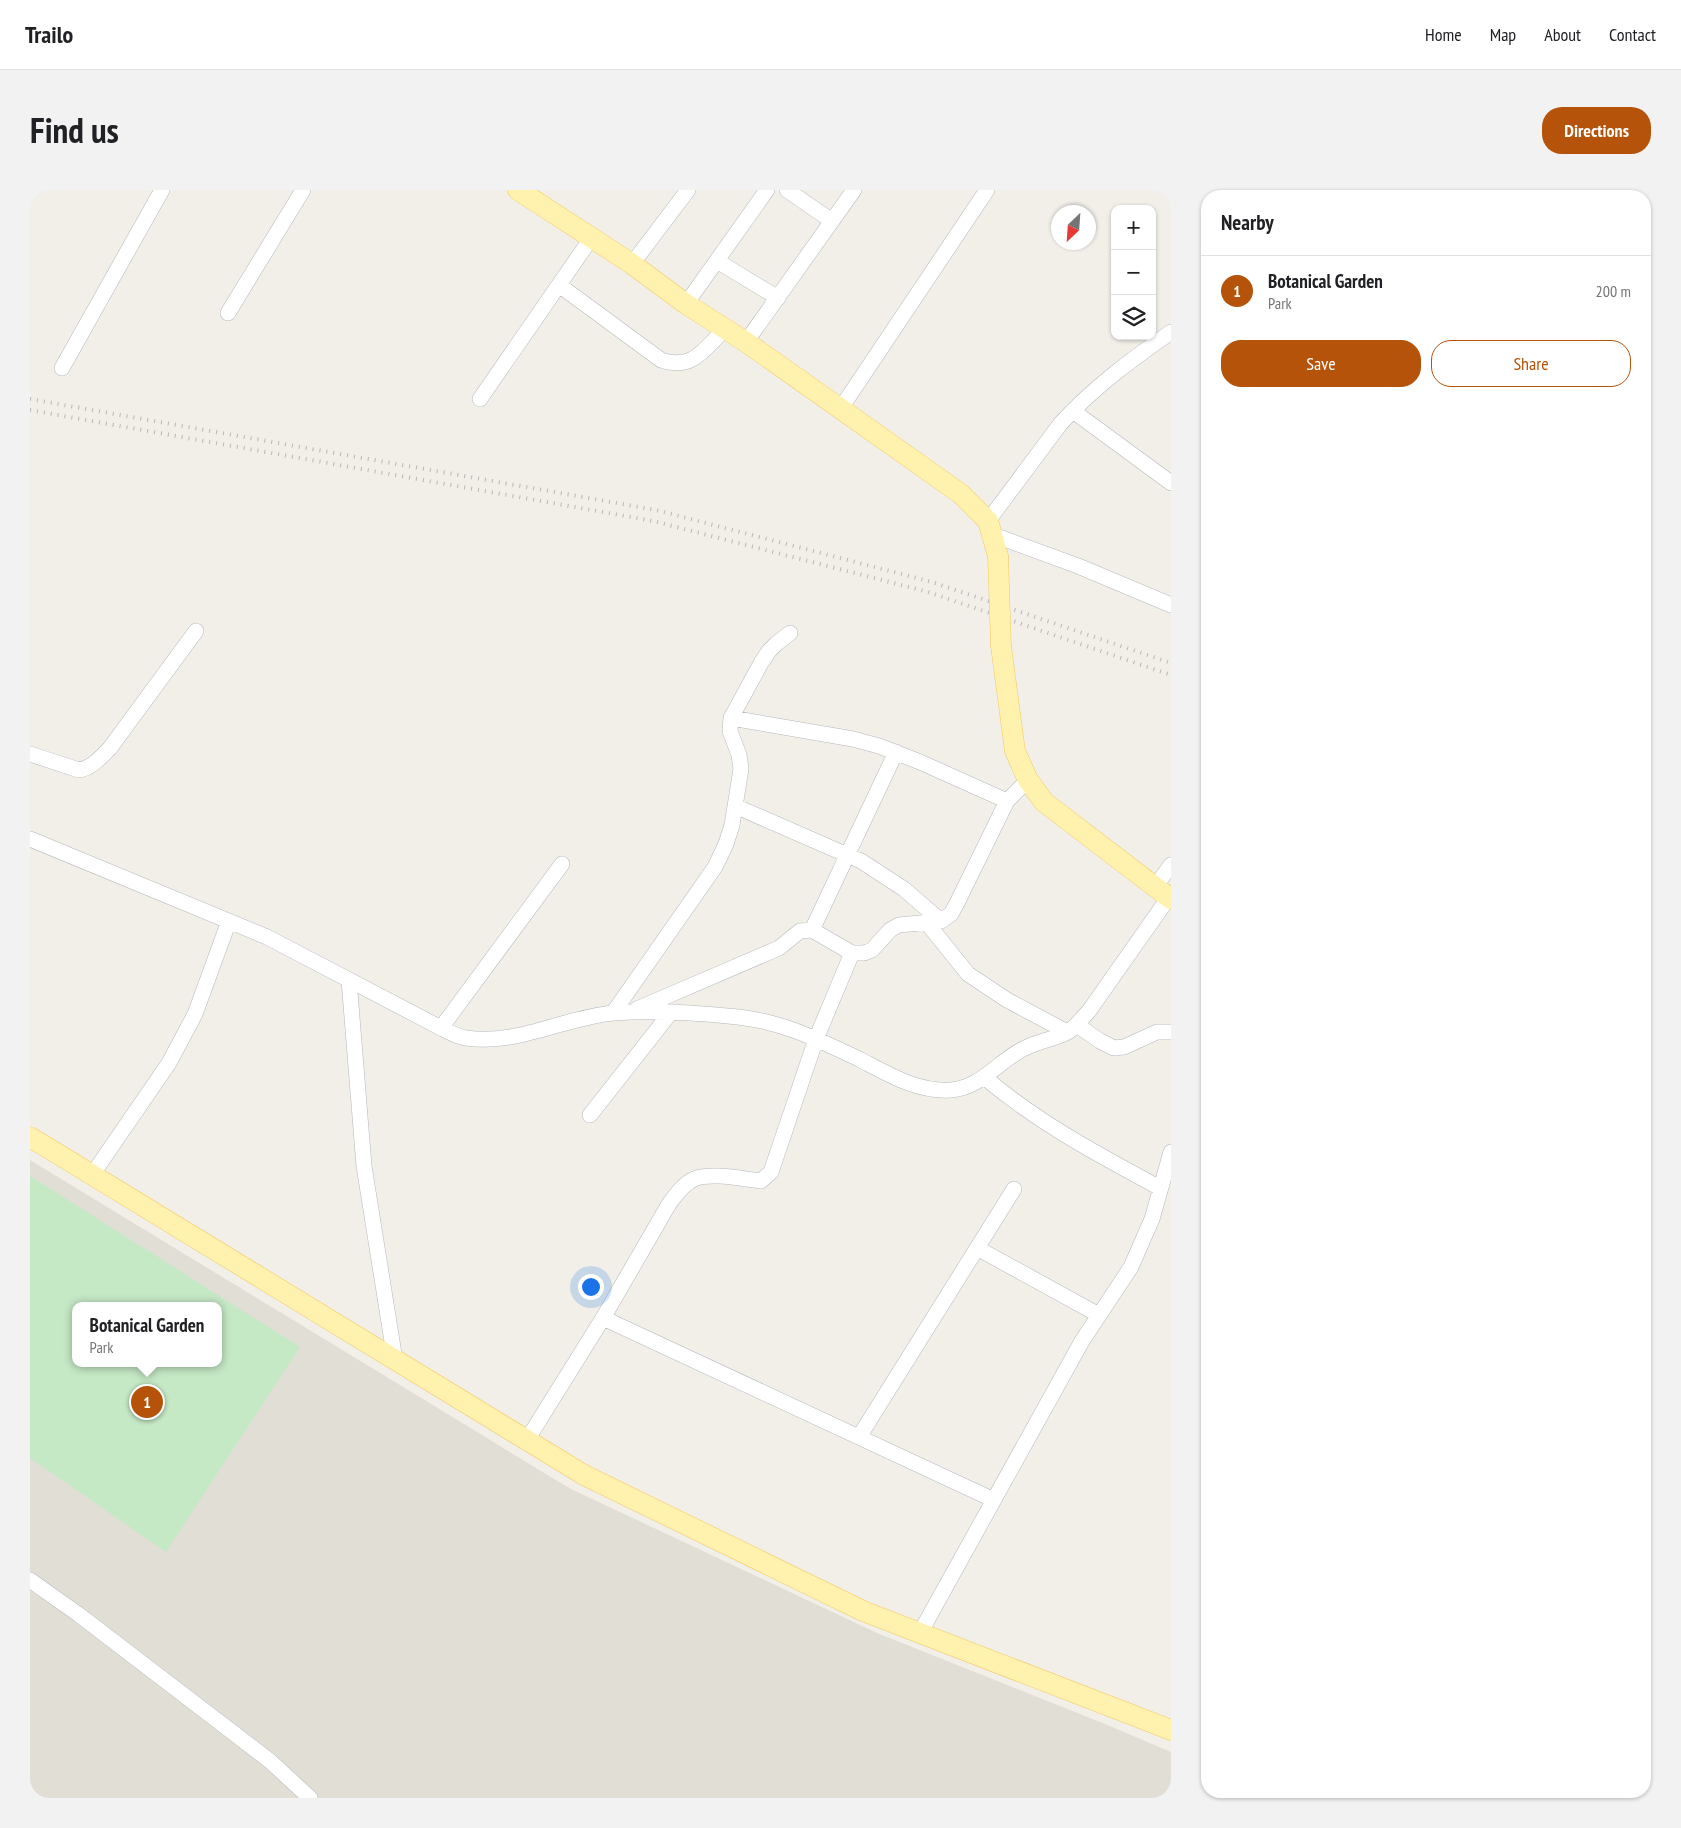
<!DOCTYPE html>
<meta charset="utf-8">
<style>
:root{--surface:#fff;--page:#f2f2f2;--text:#202124;--muted:#757577;--line:#e0e0e0;--accent:#b45309}
body{margin:0;font-family:"PT Sans Narrow",sans-serif;background:var(--page);color:var(--text)}
.controls{position:absolute;right:15px;top:15px;display:grid;overflow:hidden;border-radius:10px;box-shadow:0 1px 4px #0004}
.controls button{width:45px;height:45px;display:grid;place-items:center;padding:0;border:0;border-bottom:1px solid var(--line);background:var(--surface);color:var(--text);font:25px sans-serif}
.compass{position:absolute;left:1021px;top:15px;width:45px;height:45px;border-radius:50%;background:var(--surface);box-shadow:0 1px 4px #0004;rotate:205deg}
.you{position:absolute;left:560px;top:1096px;width:18px;height:18px;margin:-12px;border:4px solid #fff;border-radius:50%;background:#1a73e8;box-shadow:0 0 0 8px #1a73e833}
.badge{display:grid;place-items:center;width:32px;height:32px;border-radius:50%;background:var(--accent);color:#fff;font-size:16px;font-weight:700}
.pin{position:absolute;translate:-50% -50%;border:2px solid #fff;box-shadow:0 1px 5px #0006}
.popup{position:absolute;left:42px;top:1112px;width:150px;height:65px;box-sizing:border-box;display:grid;place-content:center;border-radius:10px;background:var(--surface);filter:drop-shadow(0 1px 4px #0005);font-size:16px;white-space:nowrap;color:var(--muted)}
.popup b{font-size:19px;color:var(--text)}
.popup::after{content:'';position:absolute;left:50%;top:100%;margin-left:-10px;border:10px solid transparent;border-top-color:var(--surface)}
.list{margin:0;padding:0;list-style:none}
h2{display:flex;justify-content:space-between;align-items:center;height:65px;margin:0;padding:0 20px;font-size:21px}
h2 small{font-size:16px;font-weight:400;color:var(--muted)}
.list li{display:grid;grid-template-columns:32px 1fr auto;gap:15px;align-items:center;box-sizing:border-box;height:70px;padding:0 20px;border-top:1px solid var(--line)}
.list b{display:block;font-size:19px;white-space:nowrap}
.list p{margin:0;font-size:16px;white-space:nowrap;color:var(--muted)}
.list em{font-size:16px;font-style:normal;color:var(--muted)}
.actions{display:flex;gap:10px;padding:15px 20px}
.actions a{flex:1;padding:11px 0;border:1px solid var(--accent);border-radius:20px;text-align:center;font-size:18px;color:var(--accent)}
.actions .main{background:var(--accent);color:#fff}
.icon{flex:none;width:28px;height:28px;fill:none;stroke:currentColor;stroke-width:2;stroke-linecap:round;stroke-linejoin:round}
.map{position:relative;flex:none;width:1141px;height:1608px;overflow:hidden;border-radius:20px}
header{display:flex;align-items:center;gap:30px;box-sizing:border-box;height:70px;padding:0 25px;background:var(--surface);border-bottom:1px solid var(--line)}
header strong{font-size:24px}
nav{display:flex;gap:28px;margin-inline-start:auto;font-size:18px}
.intro{display:flex;align-items:center;justify-content:space-between;box-sizing:border-box;height:120px;padding:0 30px}
h1{margin:0;font-size:35px}
.button{padding:12px 22px;border-radius:20px;background:var(--accent);color:#fff;font-size:18px;font-weight:700}
main{display:flex;gap:30px;padding:0 30px}
aside{flex:1;background:var(--surface);border-radius:20px;box-shadow:0 1px 4px #0004}
.map>svg:first-child{display:block}
.education{fill:#e1ded6;fill-rule:evenodd}
.green{fill:#c5e8c5;fill-rule:evenodd}
.lines{fill:none;stroke-linecap:round;stroke-linejoin:round}
.minor-casing{stroke:#b5b8bc;stroke-width:16}
.major-casing{stroke:#f2c960;stroke-width:21}
.minor{stroke:#fff;stroke-width:15}
.major{stroke:#fff2af;stroke-width:20}
.rail{stroke:#b6b7b8;stroke-width:4;stroke-dasharray:1 6;stroke-linecap:butt}
.major-bridge-casing{stroke:#f2c960;stroke-width:21;stroke-linecap:butt}
.major-bridge{stroke:#fff2af;stroke-width:20}
</style>
<header>
<strong>Trailo</strong>
<nav><a>Home</a><a>Map</a><a>About</a><a>Contact</a></nav>
</header>
<div class="intro"><h1>Find us</h1><a class="button">Directions</a></div>
<main>
<div class="map">
<svg width="1141" height="1608" viewBox="0 0 1141 1608">
<rect width="100%" height="100%" fill="#f1efe8"/>
<!-- education -->
<path class="education" d="M 0,970 L 539,1298 L 847,1443 L 1075,1534 L 1141,1562 L 1141,1608 L 0,1608 ZM 46,1116 L 188,1116 L 188,1173 L 46,1173 Z"/>
<!-- green -->
<path class="green" d="M 0,986 L 270,1157 L 136,1362 L 0,1268 ZM 46,1116 L 188,1116 L 188,1173 L 46,1173 Z"/>
<g class="lines">
<!-- minor casing -->
<g class="minor-casing">
<path id="minor" d="M 757,0 L 802,31
M 687,71 L 748,108
M 602,74 L 658,0
M 529,95 L 631,170 C 663,181 674,159 695,139
M 656,114 L 737,0
M 198,123 L 273,0
M 716,152 L 824,0
M 32,178 L 132,0
M 450,209 L 562,47
M 811,218 L 957,0
M 1043,221 L 1141,293
M 958,331 L 1031,233 C 1063,198 1102,169 1141,142
M 961,344 L 1048,376 L 1141,415
M 701,528 L 823,549 L 849,556 L 890,572 L 977,611
M 0,564 L 49,580 C 62,578 71,567 80,558 L 166,441
M 705,616 L 831,671 L 874,699 L 911,731
M 0,649 L 237,747 L 411,838 C 419,842 428,847 436,848 C 486,856 535,827 584,823 C 625,820 668,823 708,827 C 754,832 789,850 829,869 C 858,884 887,902 921,900 C 951,898 969,870 995,858 C 1009,851 1025,849 1038,842 C 1046,837 1052,828 1059,821 L 1139,707
M 1125,697 L 1141,675
M 897,733 L 938,784 L 977,810 L 1037,842
M 782,740 L 866,562
M 319,790 L 334,976 L 365,1170
M 607,819 L 749,758 L 770,741 L 782,740 L 822,763 L 834,763 L 842,760 L 860,740 L 869,735 L 911,731 L 921,724 L 927,713 L 977,611 L 998,590
M 583,823 L 685,677 L 696,654 L 702,635 L 711,579 L 709,565 L 700,541 L 701,528 L 731,473 L 739,461 L 746,454 L 760,443
M 1047,835 L 1070,851 L 1084,858 L 1094,857 L 1127,842 L 1141,842
M 411,838 L 532,674
M 954,887 C 1010,934 1067,964 1130,998
M 560,925 L 641,822
M 62,985 L 139,873 L 165,824 L 199,731
M 947,1058 L 1069,1125
M 573,1128 L 964,1310
M 829,1247 L 984,999
M 497,1250 L 573,1128 L 639,1014 C 646,1005 653,994 664,989 C 680,982 713,989 731,991 L 741,982 L 786,849 L 822,763
M 0,1390 L 48,1424 L 240,1571 L 280,1608
M 890,1443 L 1052,1151 L 1101,1077 L 1122,1029 L 1141,962"/>
</g>
<!-- major casing -->
<g class="major-casing">
<path id="major" d="M 488,0 L 602,74 L 656,114 L 716,152 L 931,304 L 958,331 L 968,366
M 971,456 L 985,561 L 998,590 L 1014,612 L 1141,709
M 0,947 L 554,1285 L 833,1421 L 1141,1540"/>
</g>
<!-- minor -->
<use href="#minor" class="minor"/>
<!-- major -->
<use href="#major" class="major"/>
<!-- rail -->
<path class="rail" d="M 0,209 L 626,320 L 902,392 L 1141,473
M 0,220 L 623,331 L 898,402 L 1141,485"/>
<!-- major-bridge casing -->
<g class="major-bridge-casing">
<path id="major-bridge" d="M 968,366 L 971,456"/>
</g>
<!-- major-bridge -->
<use href="#major-bridge" class="major-bridge"/>
</g>
</svg>
<div class="controls">
<button>+</button>
<button>−</button>
<button><svg class="icon" aria-label="layers" viewBox="0 0 24 24"><path d="M12 4l9 5-9 5-9-5zM3 14l9 5 9-5"/></svg></button>
</div>
<svg class="compass" viewBox="-18 -18 36 36"><path d="M0-13l5 13h-10z" fill="#e53935"/><path d="M0 13l5-13h-10z" fill="#757577"/></svg>
<div class="you"></div>
<div class="pin badge" style="left:117px;top:1212px">1</div>
<div class="popup"><b>Botanical Garden</b>Park</div>
</div>
<aside>
<h2>Nearby<small></small></h2>
<ul class="list">
<li><span class="badge">1</span><div><b>Botanical Garden</b><p>Park</p></div><em>200 m</em></li>
</ul>
<div class="actions"><a class="main">Save</a><a>Share</a></div>
</aside>
</main>
